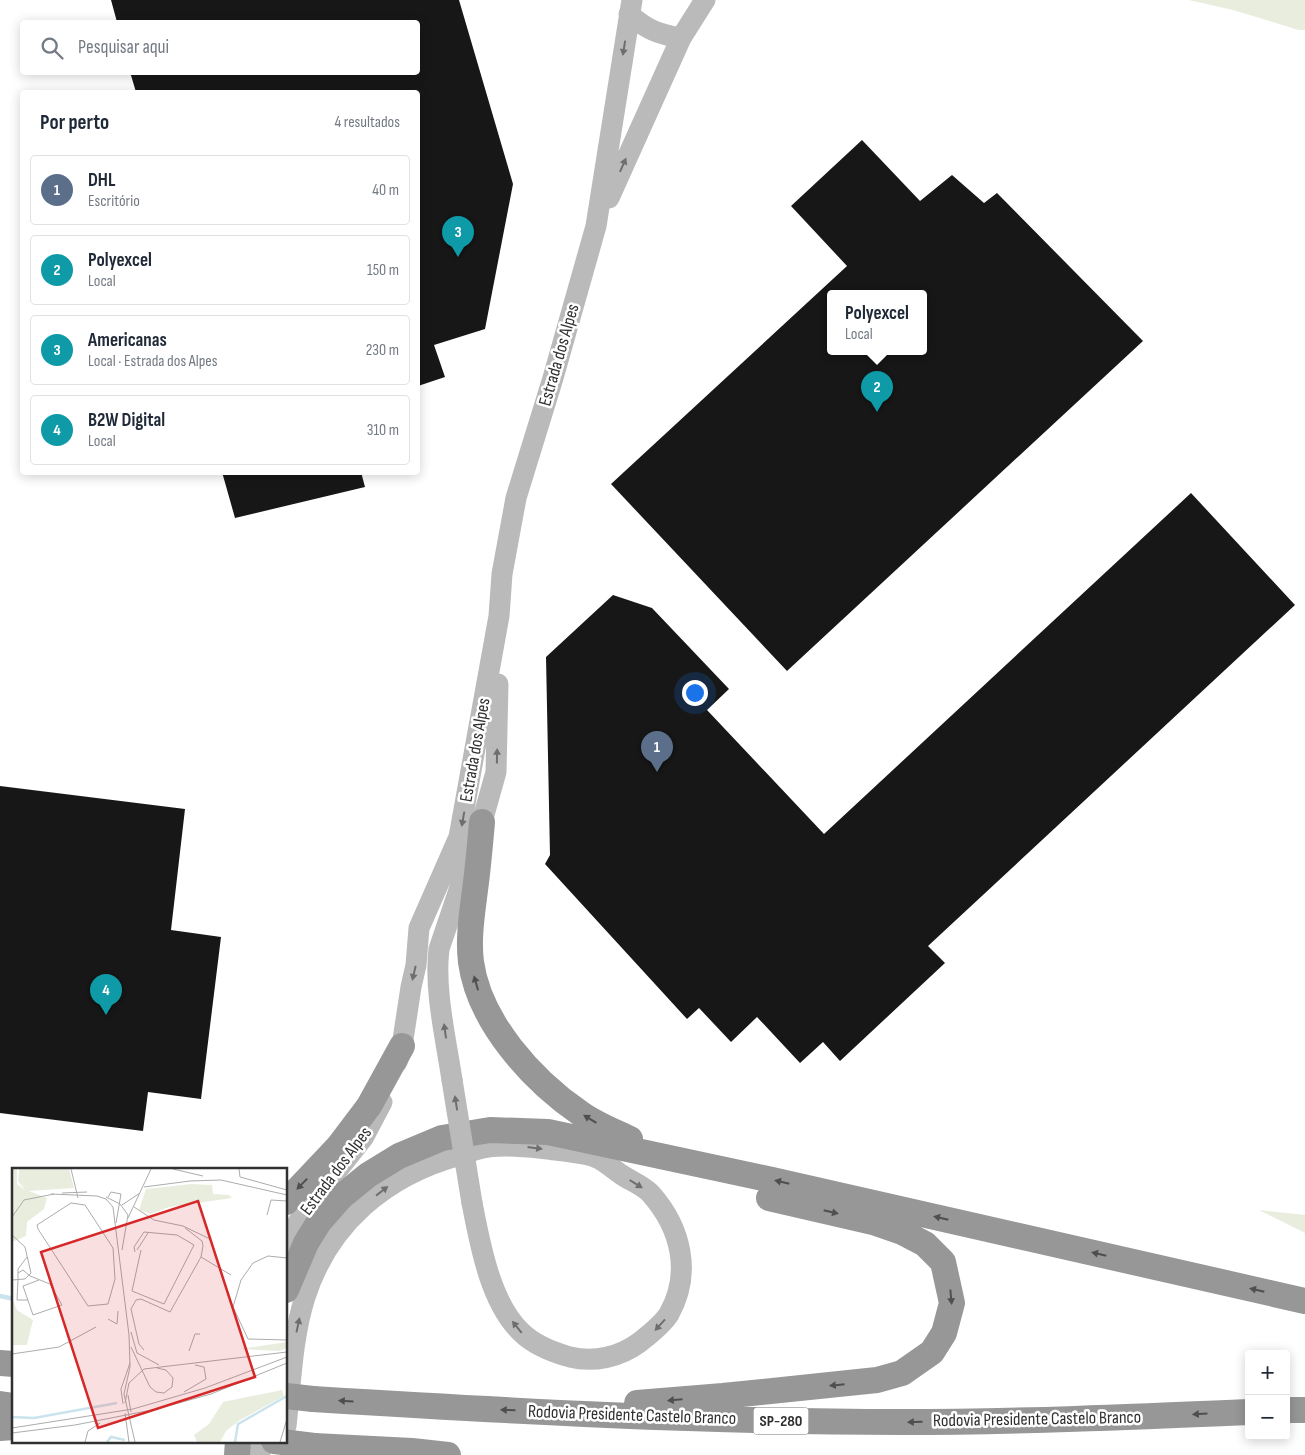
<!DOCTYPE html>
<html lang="pt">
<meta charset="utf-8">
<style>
:root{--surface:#fff;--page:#f2f2f3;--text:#1f2937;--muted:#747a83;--line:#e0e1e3;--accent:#111827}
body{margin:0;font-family:"Sofia Sans Condensed",sans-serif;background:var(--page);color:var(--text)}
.controls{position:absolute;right:15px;bottom:15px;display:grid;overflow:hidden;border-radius:5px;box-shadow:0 2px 12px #0003}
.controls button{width:45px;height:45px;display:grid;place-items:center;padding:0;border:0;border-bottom:1px solid var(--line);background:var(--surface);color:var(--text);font:25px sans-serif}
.you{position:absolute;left:694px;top:692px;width:18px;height:18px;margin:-12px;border:4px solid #fff;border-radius:50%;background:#1a73e8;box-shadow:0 0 0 8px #1a73e833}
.badge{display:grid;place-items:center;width:32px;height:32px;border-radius:50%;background:var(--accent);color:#fff;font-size:16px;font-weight:700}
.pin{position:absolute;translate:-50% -41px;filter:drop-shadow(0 1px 2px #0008)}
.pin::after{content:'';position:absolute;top:26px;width:18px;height:15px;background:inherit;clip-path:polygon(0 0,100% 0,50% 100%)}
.popup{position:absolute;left:827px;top:290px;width:100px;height:65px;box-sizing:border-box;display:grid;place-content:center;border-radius:5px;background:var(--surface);filter:drop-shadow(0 1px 4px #0005);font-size:16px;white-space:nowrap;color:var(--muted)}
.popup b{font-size:19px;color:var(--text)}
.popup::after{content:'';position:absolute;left:50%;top:100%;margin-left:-10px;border:10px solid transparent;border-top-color:var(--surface)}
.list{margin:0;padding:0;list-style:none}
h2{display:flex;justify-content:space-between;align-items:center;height:65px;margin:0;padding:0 20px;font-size:21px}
h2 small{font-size:16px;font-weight:400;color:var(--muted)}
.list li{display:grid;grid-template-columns:32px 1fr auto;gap:15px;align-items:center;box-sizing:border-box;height:70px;margin:0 10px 10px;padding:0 10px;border:1px solid var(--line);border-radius:5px}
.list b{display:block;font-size:19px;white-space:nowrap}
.list p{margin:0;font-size:16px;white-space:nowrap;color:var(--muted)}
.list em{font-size:16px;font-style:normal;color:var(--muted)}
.icon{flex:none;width:28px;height:28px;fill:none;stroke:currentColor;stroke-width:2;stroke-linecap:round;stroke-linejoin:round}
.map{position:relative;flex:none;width:1305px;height:1455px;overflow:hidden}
.search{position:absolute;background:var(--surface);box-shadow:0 2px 12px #0003;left:20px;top:20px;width:400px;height:55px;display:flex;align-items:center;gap:12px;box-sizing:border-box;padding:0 18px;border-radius:5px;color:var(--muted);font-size:19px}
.panel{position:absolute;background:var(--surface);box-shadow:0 2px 12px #0003;left:20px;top:90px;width:400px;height:385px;border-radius:5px}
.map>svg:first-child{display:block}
.green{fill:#e8edde}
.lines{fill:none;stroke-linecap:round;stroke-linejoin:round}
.stream{stroke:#cae3ed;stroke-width:4.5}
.building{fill:#171717;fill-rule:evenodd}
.secondary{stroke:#bababa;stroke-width:21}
.motorway{stroke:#979797;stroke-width:26}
.secondary-bridge{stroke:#bababa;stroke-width:21}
.motorway-bridge{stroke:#979797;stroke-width:26}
.oneway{fill:#6e6e6e}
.oneway2{fill:#4f4f4f}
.labels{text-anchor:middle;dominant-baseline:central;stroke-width:5;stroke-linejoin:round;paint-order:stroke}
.shield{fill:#fff;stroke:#6e6e6e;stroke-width:1}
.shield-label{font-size:16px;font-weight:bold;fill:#303030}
.street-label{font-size:18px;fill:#303030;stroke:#fff}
.inset-river{fill:none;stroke:#cae3ed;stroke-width:2.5}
.inset-road{fill:none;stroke:#acacac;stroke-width:1}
.view{fill:#d62828;fill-opacity:0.15;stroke:#d62828;stroke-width:2.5}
.inset-edge{fill:none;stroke:#303030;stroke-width:2.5}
</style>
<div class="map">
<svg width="1305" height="1455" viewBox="0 0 1305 1455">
<rect width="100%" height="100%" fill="#fff"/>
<!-- green -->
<path class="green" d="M 1189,0 L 1305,0 L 1305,30 L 1299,30 L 1233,10 Z
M 1259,1210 L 1305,1215 L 1305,1233 Z"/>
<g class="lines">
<!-- stream -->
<path class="stream" d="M 0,1296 L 14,1299"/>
</g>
<!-- building -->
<path class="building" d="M 111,0 L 459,0 L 513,184 L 485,329 L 434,345 L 445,377 L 418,386 L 418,92 L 136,92 L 130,72 L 418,72 L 418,22 L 117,22 Z
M 862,140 L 920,201 L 952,175 L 984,203 L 997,193 L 1143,341 L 787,671 L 611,484 L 847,266 L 791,206 ZM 831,293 L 923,293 L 923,351 L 831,351 Z
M 222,472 L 361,472 L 365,487 L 235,518 Z
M 1191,493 L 1295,605 L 928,946 L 945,963 L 840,1061 L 823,1042 L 800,1063 L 757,1017 L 731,1042 L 699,1008 L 687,1019 L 545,864 L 550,855 L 546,657 L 613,595 L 652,608 L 729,689 L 707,710 L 824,834 Z
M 0,786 L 185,809 L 171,930 L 221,937 L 201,1099 L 148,1092 L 143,1131 L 0,1113 Z"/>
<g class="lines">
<!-- secondary -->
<path class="secondary" d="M 629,14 C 647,30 658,34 681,38
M 609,198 L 681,38 L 705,0
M 397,1062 L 402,1046 L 411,987 L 416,965 L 419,928 L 459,837 L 499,616 L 502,574 L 516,498 L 553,378 L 596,226 L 632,0
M 452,1080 C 446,1039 434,990 439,949 L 482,822 L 496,772 L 498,684
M 286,1244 L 304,1212 L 363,1138 L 382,1102
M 286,1426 C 291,1383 292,1338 305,1297 C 329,1223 386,1175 460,1155 C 469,1152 479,1148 489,1147 C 508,1144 529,1147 548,1149 C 561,1151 588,1153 597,1158 C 606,1162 614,1170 622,1175 C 631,1181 644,1186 651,1194 C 681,1228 692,1273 669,1314 C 662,1325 650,1334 640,1342 C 620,1357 594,1363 570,1357 C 552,1352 534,1345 521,1332 C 490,1302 480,1244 472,1203
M 260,1455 L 261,1441"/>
<!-- motorway -->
<path class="motorway" d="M 482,822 C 480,845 478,868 475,890 C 472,914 468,939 471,962 C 479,1022 532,1080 580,1113 C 595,1124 613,1131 630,1139
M 286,1202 L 338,1147 L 369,1106 L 402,1046
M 286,1290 L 306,1243 L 319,1222 L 341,1197 L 368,1175 L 399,1156 L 442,1138 L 490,1130 L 548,1132 L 772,1180 L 1305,1301
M 0,1363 L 14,1364
M 313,1399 C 509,1411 705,1422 901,1422 C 1017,1422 1133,1417 1249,1412
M 637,1403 L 723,1396 L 877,1380 L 902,1373 L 932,1352 L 944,1333 L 952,1303 L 943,1262 L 925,1244 L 902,1232 L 873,1222 L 769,1198
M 0,1404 L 14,1406
M 1286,1410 L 1305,1410
M 0,1428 L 14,1427
M 314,1446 L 412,1451 L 448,1455
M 237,1455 L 238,1441"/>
<!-- secondary-bridge -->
<path class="secondary-bridge" d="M 452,1080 L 472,1203"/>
<!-- motorway-bridge -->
<path class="motorway-bridge" d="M 286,1396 L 313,1399
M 274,1441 L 314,1446"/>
</g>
<!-- one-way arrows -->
<defs><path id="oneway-solid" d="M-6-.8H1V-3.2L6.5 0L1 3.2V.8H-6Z" transform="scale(1.25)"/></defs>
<g class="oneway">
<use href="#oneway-solid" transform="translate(624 48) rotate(99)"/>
<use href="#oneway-solid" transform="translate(623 165) rotate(-66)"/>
<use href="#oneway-solid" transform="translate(497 756) rotate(-89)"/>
<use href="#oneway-solid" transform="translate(463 819) rotate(100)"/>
<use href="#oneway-solid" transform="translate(414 973) rotate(103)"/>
<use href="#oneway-solid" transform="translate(445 1031) rotate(-98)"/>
<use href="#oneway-solid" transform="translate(456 1103) rotate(-99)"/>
<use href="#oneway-solid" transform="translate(535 1148) rotate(7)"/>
<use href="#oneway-solid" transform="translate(636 1184) rotate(32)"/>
<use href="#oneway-solid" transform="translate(382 1191) rotate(-38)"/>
<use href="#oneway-solid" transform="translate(298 1325) rotate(-78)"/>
<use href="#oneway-solid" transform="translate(660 1325) rotate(132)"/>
<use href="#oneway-solid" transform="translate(517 1327) rotate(-129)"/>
</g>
<g class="oneway2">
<use href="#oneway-solid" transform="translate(476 983) rotate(-106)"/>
<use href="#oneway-solid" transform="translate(590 1119) rotate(-149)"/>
<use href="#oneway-solid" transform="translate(782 1182) rotate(-167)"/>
<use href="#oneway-solid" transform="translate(302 1184) rotate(134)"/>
<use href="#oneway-solid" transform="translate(831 1212) rotate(13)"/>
<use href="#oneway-solid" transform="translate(941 1218) rotate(-167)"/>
<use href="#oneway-solid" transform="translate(1099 1254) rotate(-167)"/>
<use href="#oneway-solid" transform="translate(1257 1290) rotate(-167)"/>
<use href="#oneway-solid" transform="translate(951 1297) rotate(85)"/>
<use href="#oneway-solid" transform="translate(837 1385) rotate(174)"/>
<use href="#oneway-solid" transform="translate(675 1400) rotate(175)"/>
<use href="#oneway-solid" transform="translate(346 1401) rotate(-177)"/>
<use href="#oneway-solid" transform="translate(508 1410) rotate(-178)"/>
<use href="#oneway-solid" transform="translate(1200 1414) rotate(177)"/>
<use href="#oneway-solid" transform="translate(915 1422) rotate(179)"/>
</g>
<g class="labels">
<!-- shield labels -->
<rect class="shield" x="753.5" y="1407.5" width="55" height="27" rx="4"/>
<g class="shield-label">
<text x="781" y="1421">SP-280</text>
</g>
<!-- street labels -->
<g class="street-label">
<text transform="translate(559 355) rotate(-74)">Estrada dos Alpes</text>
<text transform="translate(475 750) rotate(-80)">Estrada dos Alpes</text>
<text transform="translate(336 1171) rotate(-53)">Estrada dos Alpes</text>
<text transform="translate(632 1415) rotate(2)">Rodovia Presidente Castelo Branco</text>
<text transform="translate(1037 1419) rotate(-1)">Rodovia Presidente Castelo Branco</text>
</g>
</g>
<!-- overview -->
<g transform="translate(12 1168)">
<rect width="275" height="275" fill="#fff"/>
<path d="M 0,1 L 5,1 L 5,16 L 13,22 L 6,13 L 7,1 L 57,1 L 62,20 L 17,23 L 35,30 L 32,41 L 15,54 L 14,68 L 0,74 ZM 179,16 L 200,17 L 201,26 L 217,27 L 220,30 L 157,39 L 139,46 L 127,42 L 134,21 ZM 0,130 L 5,142 L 21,152 L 15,177 L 0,177 ZM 275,174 L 275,180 L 267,183 L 228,181 ZM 270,222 L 272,228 L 228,252 L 214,263 L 208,274 L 185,274 L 182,267 L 197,256 L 211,234 Z" fill="#e8edde"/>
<path class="inset-river" d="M 0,249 L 22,250 L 105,235M 95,274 L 99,269 L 113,272M 223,274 L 226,256 L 275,228"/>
<path class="inset-road" d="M 59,1 L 66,30M 161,1 L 191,8M 227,1 L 228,9 L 275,22M 132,19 L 178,13 L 209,12 L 275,27M 50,25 L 75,24M 39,26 L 85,28 L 94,31 L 101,39 L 117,167 L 118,199 L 112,226 L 123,274M 94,29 L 108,36 L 116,47 L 110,82M 96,29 L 99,24 L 109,26 L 104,55M 59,35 L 73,37 L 101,80 L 103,111 L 96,136 L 76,138 L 26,61 L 25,57 ZM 110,37 L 128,25M 122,39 L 142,52 L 171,58 L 198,71M 255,47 L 259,32 L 275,33M 0,49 L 12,32 L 42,26M 116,50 L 139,1M 0,67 L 13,79 L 19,105 L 13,111 L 0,112M 125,82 L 136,65M 123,84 L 122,79 L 132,64 L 165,67 L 182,77 L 152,136 L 120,123 L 129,82M 189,89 L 219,107M 275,90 L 256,88 L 241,95 L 229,112 L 221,139 L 236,171 L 275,172M 6,105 L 11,102 L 18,108M 18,108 L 38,116 L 50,137 L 21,147 L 11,118 L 27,112M 6,112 L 5,132 L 16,132M 6,112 L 6,101 L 15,89M 96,151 L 105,156 L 106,143M 119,164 L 125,185 L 147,197M 119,179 L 138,219 L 144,224 L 152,225 L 160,219 L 161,210 L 154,202 L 145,200M 132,182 L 127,176 L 119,141 L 124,132 L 129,131 L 158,144 L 189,89 L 191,78 L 190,73 L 173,60M 177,183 L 183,166 L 188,166M 0,186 L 47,179 L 84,159M 172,224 L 194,211 L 192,199 L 183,197M 116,227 L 119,244M 113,235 L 117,215 L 132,201 L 275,184M 111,236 L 109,221 L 118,195M 113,245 L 117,274M 0,260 L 121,241 L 193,220 L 275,189M 0,265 L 63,257 L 145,241 L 199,226 L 275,195M 73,274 L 76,263 L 88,255M 268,274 L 275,251"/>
<path class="view" d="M 186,33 L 243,209 L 86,260 L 29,84 Z"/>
<rect width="275" height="275" class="inset-edge"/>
</g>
</svg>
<div class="controls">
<button>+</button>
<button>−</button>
</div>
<div class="you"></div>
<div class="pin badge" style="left:657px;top:772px;background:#5c6f8a">1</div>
<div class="pin badge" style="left:877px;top:412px;background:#0f9aa8">2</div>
<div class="popup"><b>Polyexcel</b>Local</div>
<div class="pin badge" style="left:458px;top:257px;background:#0f9aa8">3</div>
<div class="pin badge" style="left:106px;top:1015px;background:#0f9aa8">4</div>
<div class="search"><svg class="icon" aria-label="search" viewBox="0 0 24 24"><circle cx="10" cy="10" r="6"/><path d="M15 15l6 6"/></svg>Pesquisar aqui</div>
<section class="panel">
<h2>Por perto<small>4 resultados</small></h2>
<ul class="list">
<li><span class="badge" style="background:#5c6f8a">1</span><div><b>DHL</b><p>Escritório</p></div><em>40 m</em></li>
<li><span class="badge" style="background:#0f9aa8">2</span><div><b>Polyexcel</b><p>Local</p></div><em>150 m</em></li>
<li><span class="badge" style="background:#0f9aa8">3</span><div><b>Americanas</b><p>Local · Estrada dos Alpes</p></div><em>230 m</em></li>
<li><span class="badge" style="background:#0f9aa8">4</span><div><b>B2W Digital</b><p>Local</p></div><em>310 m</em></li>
</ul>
</section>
</div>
